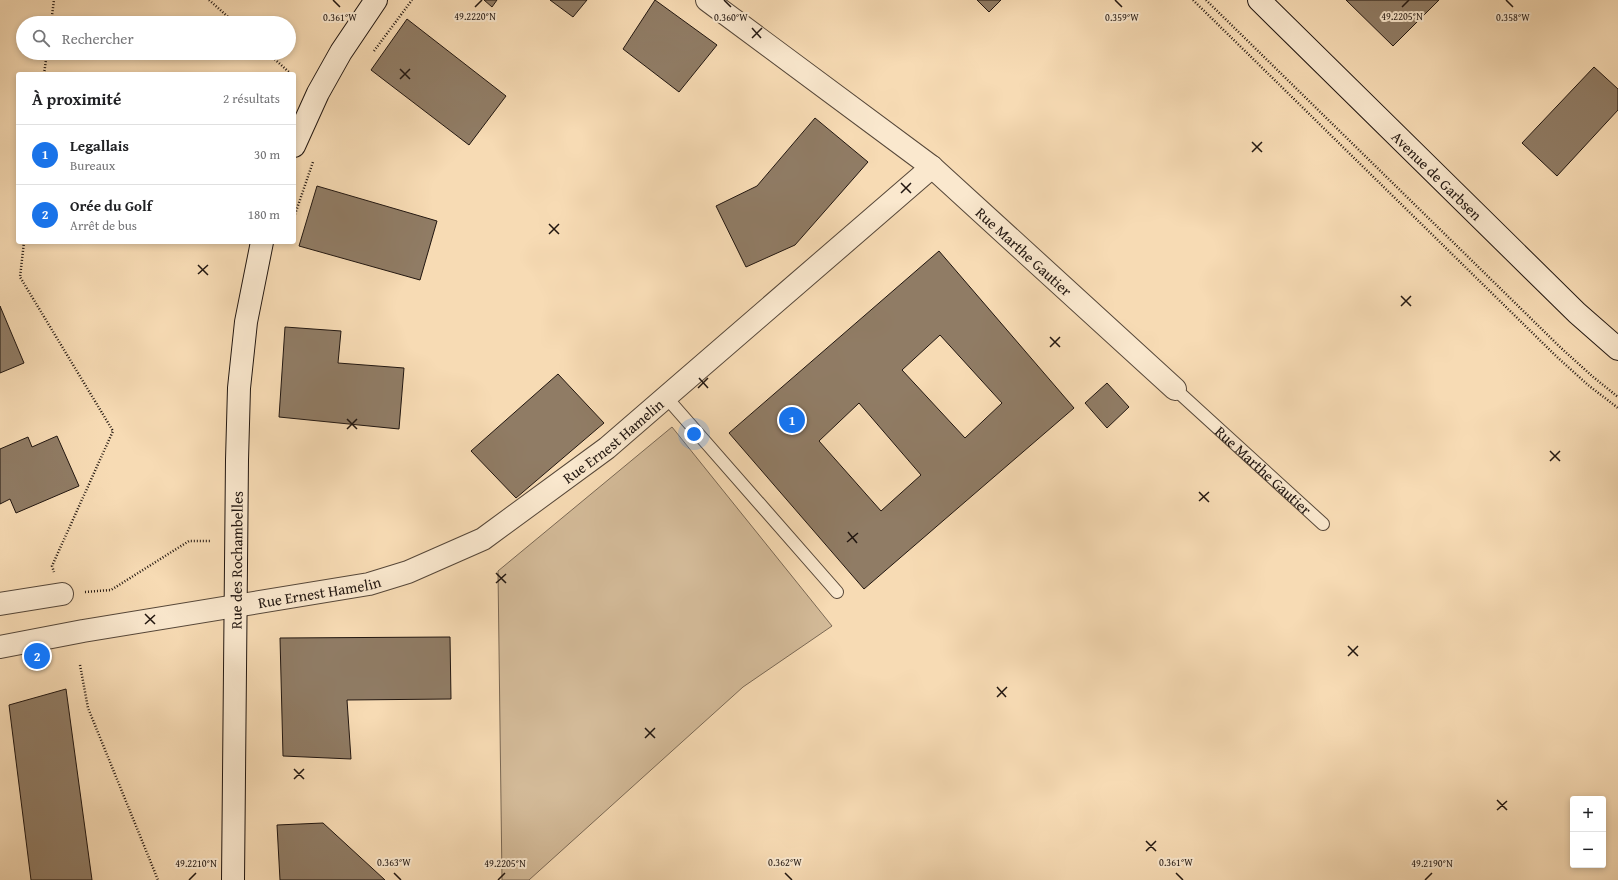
<!DOCTYPE html>
<html lang="fr">
<meta charset="utf-8">
<style>
:root{--surface:#fff;--page:#f6f6f6;--text:#202124;--muted:#757577;--line:#e0e0e0;--accent:#1a73e8}
body{margin:0;font-family:"Gentium Book Plus",serif;background:var(--page);color:var(--text)}
.controls{position:absolute;right:12px;bottom:12px;display:grid;overflow:hidden;border-radius:4px;box-shadow:0 2px 6px #0003}
.controls button{width:36px;height:36px;display:grid;place-items:center;padding:0;border:0;border-bottom:1px solid var(--line);background:var(--surface);color:var(--text);font:20px sans-serif}
.you{position:absolute;left:694px;top:434px;width:14px;height:14px;margin:-10px;border:3px solid #fff;border-radius:50%;background:#1a73e8;box-shadow:0 0 0 6px #1a73e833}
.badge{display:grid;place-items:center;width:26px;height:26px;border-radius:50%;background:var(--accent);color:#fff;font-size:13px;font-weight:700}
.pin{position:absolute;translate:-50% -50%;border:2px solid #fff;box-shadow:0 1px 4px #0006}
.list{margin:0;padding:0;list-style:none}
h2{display:flex;justify-content:space-between;align-items:center;height:52px;margin:0;padding:0 16px;font-size:17px}
h2 small{font-size:13px;font-weight:400;color:var(--muted)}
.list li{display:grid;grid-template-columns:26px 1fr auto;gap:12px;align-items:center;box-sizing:border-box;height:60px;padding:0 16px;border-top:1px solid var(--line)}
.list b{display:block;font-size:15px;white-space:nowrap}
.list p{margin:0;font-size:13px;white-space:nowrap;color:var(--muted)}
.list em{font-size:13px;font-style:normal;color:var(--muted)}
.icon{flex:none;width:22px;height:22px;fill:none;stroke:currentColor;stroke-width:2;stroke-linecap:round;stroke-linejoin:round}
.map{position:relative;flex:none;width:1618px;height:880px;overflow:hidden}
.search{position:absolute;background:var(--surface);box-shadow:0 2px 6px #0003;left:16px;top:16px;width:280px;height:44px;display:flex;align-items:center;gap:10px;box-sizing:border-box;padding:0 14px;border-radius:22px;color:var(--muted);font-size:15px}
.panel{position:absolute;background:var(--surface);box-shadow:0 2px 6px #0003;left:16px;top:72px;width:280px;height:172px;border-radius:4px}
.map>svg:first-child{display:block}
.green{fill:#d3ba98;stroke:#7a6854}
.building{fill:#907c65;stroke:#211610;fill-rule:evenodd}
.lines{fill:none;stroke-linecap:round;stroke-linejoin:round}
.lane-casing{stroke:#564739;stroke-width:14}
.street-casing{stroke:#564739;stroke-width:24}
.secondary-casing{stroke:#211610;stroke-width:24}
.path{stroke:#211610;stroke-width:2.5;stroke-dasharray:1 2;stroke-linecap:butt}
.lane{stroke:#fae8ce;stroke-width:12}
.street{stroke:#fae8ce;stroke-width:22}
.secondary{stroke:#fae8ce;stroke-width:22}
.ticks{fill:none;stroke:#211610;stroke-width:1.5}
.labels{text-anchor:middle;dominant-baseline:central;stroke-width:4;stroke-linejoin:round;paint-order:stroke}
.street-label{font-size:15px;fill:#211610;stroke:#fae8ce}
.ticks-label{font-size:10px;text-anchor:middle;fill:#211610;stroke:#fae8ce;stroke-width:4;stroke-linejoin:round;paint-order:stroke}
</style>
<div class="map">
<svg width="1618" height="880" viewBox="0 0 1618 880">
<rect width="100%" height="100%" fill="#f7dbb4"/>
<filter id="stains"><feTurbulence type="fractalNoise" baseFrequency=".005" numOctaves="4"/><feColorMatrix values="0 0 0 0 .2 0 0 0 0 .09 0 0 0 0 .02 0 0 0 .5 -.17"/></filter>
<radialGradient id="worn" r=".72"><stop offset=".6" stop-color="#630" stop-opacity="0"/><stop offset="1" stop-color="#630" stop-opacity=".3"/></radialGradient>
<!-- green -->
<path class="green" d="M 672,427 L 832,626 L 743,687 L 529,880 L 502,880 L 498,571 Z"/>
<!-- building -->
<path class="building" d="M 484,0 L 497,0 L 492,7 Z
M 550,0 L 587,0 L 573,17 Z
M 655,0 L 717,45 L 679,92 L 623,49 Z
M 977,0 L 1001,0 L 989,12 Z
M 1346,0 L 1439,0 L 1393,46 Z
M 407,19 L 506,96 L 469,145 L 371,70 Z
M 1594,67 L 1618,89 L 1618,110 L 1557,176 L 1522,143 Z
M 815,118 L 868,162 L 795,245 L 746,267 L 716,206 L 757,186 Z
M 317,186 L 437,221 L 420,280 L 299,246 Z
M 939,251 L 1074,408 L 864,589 L 729,433 ZM 940,335 L 1002,403 L 965,438 L 902,370 ZM 859,403 L 921,475 L 881,511 L 819,441 Z
M 0,306 L 24,363 L 0,373 Z
M 285,327 L 341,331 L 338,363 L 404,368 L 399,429 L 279,417 Z
M 558,374 L 604,423 L 516,498 L 471,451 Z
M 1107,383 L 1129,407 L 1107,428 L 1085,403 Z
M 57,436 L 79,486 L 16,513 L 10,499 L 0,504 L 0,449 L 28,437 L 32,447 Z
M 450,637 L 451,699 L 347,700 L 351,759 L 283,756 L 280,638 Z
M 66,689 L 92,880 L 31,880 L 9,705 Z
M 323,823 L 385,880 L 280,880 L 277,825 Z"/>
<g class="lines">
<!-- lane casing -->
<g class="lane-casing">
<g id="lane">
<path id="s1" d="M 1175,389 L 1323,524"/>
<path d="M 666,397 L 837,592"/>
</g>
</g>
<!-- street casing -->
<g class="street-casing">
<g id="street">
<path id="s2" d="M 707,0 L 932,167 L 1175,389"/>
<path d="M 0,604 L 62,594"/>
<path id="s3" d="M 0,647 L 83,631 L 369,584 L 408,572 L 483,539 L 607,448 L 932,167"/>
</g>
</g>
<!-- secondary casing -->
<g class="secondary-casing">
<g id="secondary">
<path id="s4" d="M 1259,0 L 1577,313 L 1618,349"/>
<path d="M 294,146 L 318,93 L 341,52 L 376,0"/>
<path id="s5" d="M 233,880 L 237,460 L 239,388 L 246,322 L 262,242"/>
</g>
</g>
<!-- path -->
<path class="path" d="M 209,0 L 235,23
M 1193,0 L 1556,356 L 1588,385 L 1618,408
M 1206,0 L 1560,347 L 1592,376 L 1618,397
M 51,23 L 54,0
M 374,51 L 412,0
M 268,53 L 291,74
M 44,74 L 47,53
M 294,217 L 313,162
M 24,242 L 20,277 L 113,431 L 52,566 L 54,572
M 85,592 L 111,590 L 189,541 L 211,541
M 80,665 L 88,708 L 158,880"/>
<!-- lane -->
<use href="#lane" class="lane"/>
<!-- street -->
<use href="#street" class="street"/>
<!-- secondary -->
<use href="#secondary" class="secondary"/>
</g>
<!-- ticks -->
<path class="ticks" d="M 333,0 L 340,7M 724,0 L 731,7M 1115,0 L 1122,7M 1506,0 L 1513,7M 475,7 L 482,0M 1402,7 L 1409,0M 752,28 L 761,38M 752,38 L 762,28M 400,69 L 410,79M 400,79 L 410,69M 1252,142 L 1262,152M 1252,152 L 1262,142M 901,183 L 911,193M 901,193 L 911,183M 549,224 L 559,234M 549,234 L 559,224M 198,265 L 208,275M 198,274 L 208,265M 1401,296 L 1411,306M 1401,306 L 1411,296M 1050,337 L 1060,347M 1050,347 L 1060,337M 699,378 L 708,388M 698,388 L 708,378M 347,419 L 357,429M 347,429 L 357,419M 1550,451 L 1560,461M 1550,461 L 1560,451M 1199,492 L 1209,502M 1199,501 L 1209,492M 848,532 L 857,543M 847,542 L 858,533M 496,573 L 506,583M 496,583 L 506,574M 145,614 L 155,624M 145,624 L 155,615M 1348,646 L 1358,656M 1348,656 L 1358,646M 997,687 L 1006,697M 997,697 L 1007,687M 645,728 L 655,738M 645,738 L 655,728M 294,769 L 304,779M 294,779 L 304,769M 1497,800 L 1507,810M 1497,810 L 1507,801M 1146,841 L 1156,851M 1146,851 L 1156,841M 394,873 L 401,880M 785,873 L 792,880M 1176,873 L 1183,880M 189,880 L 196,873M 498,880 L 505,873M 1425,880 L 1432,873"/>
<g class="labels">
<!-- street labels -->
<g class="street-label">
<text stroke="none"><textPath href="#s4" startOffset="250">Avenue de Garbsen</textPath></text>
<text stroke="none"><textPath href="#s2" startOffset="405">Rue Marthe Gautier</textPath></text>
<text stroke="none"><textPath href="#s3" startOffset="660">Rue Ernest Hamelin</textPath></text>
<text stroke="none"><textPath href="#s1" startOffset="120">Rue Marthe Gautier</textPath></text>
<text stroke="none"><textPath href="#s5" startOffset="320">Rue des Rochambelles</textPath></text>
<text stroke="none"><textPath href="#s3" startOffset="324">Rue Ernest Hamelin</textPath></text>
</g>
</g>
<g class="ticks-label">
<text x="475" y="20">49.2220°N</text>
<text x="1402" y="20">49.2205°N</text>
<text x="1122" y="21">0.359°W</text>
<text x="1513" y="21">0.358°W</text>
<text x="340" y="21">0.361°W</text>
<text x="731" y="21">0.360°W</text>
<text x="394" y="866">0.363°W</text>
<text x="785" y="866">0.362°W</text>
<text x="1176" y="866">0.361°W</text>
<text x="196" y="867">49.2210°N</text>
<text x="505" y="867">49.2205°N</text>
<text x="1432" y="867">49.2190°N</text>
</g>
<rect width="100%" height="100%" filter="url(#stains)"/>
<rect width="100%" height="100%" fill="url(#worn)"/>
</svg>
<div class="controls">
<button>+</button>
<button>−</button>
</div>
<div class="you"></div>
<div class="pin badge" style="left:792px;top:420px">1</div>
<div class="pin badge" style="left:37px;top:656px">2</div>
<div class="search"><svg class="icon" aria-label="search" viewBox="0 0 24 24"><circle cx="10" cy="10" r="6"/><path d="M15 15l6 6"/></svg>Rechercher</div>
<section class="panel">
<h2>À proximité<small>2 résultats</small></h2>
<ul class="list">
<li><span class="badge">1</span><div><b>Legallais</b><p>Bureaux</p></div><em>30 m</em></li>
<li><span class="badge">2</span><div><b>Orée du Golf</b><p>Arrêt de bus</p></div><em>180 m</em></li>
</ul>
</section>
</div>
